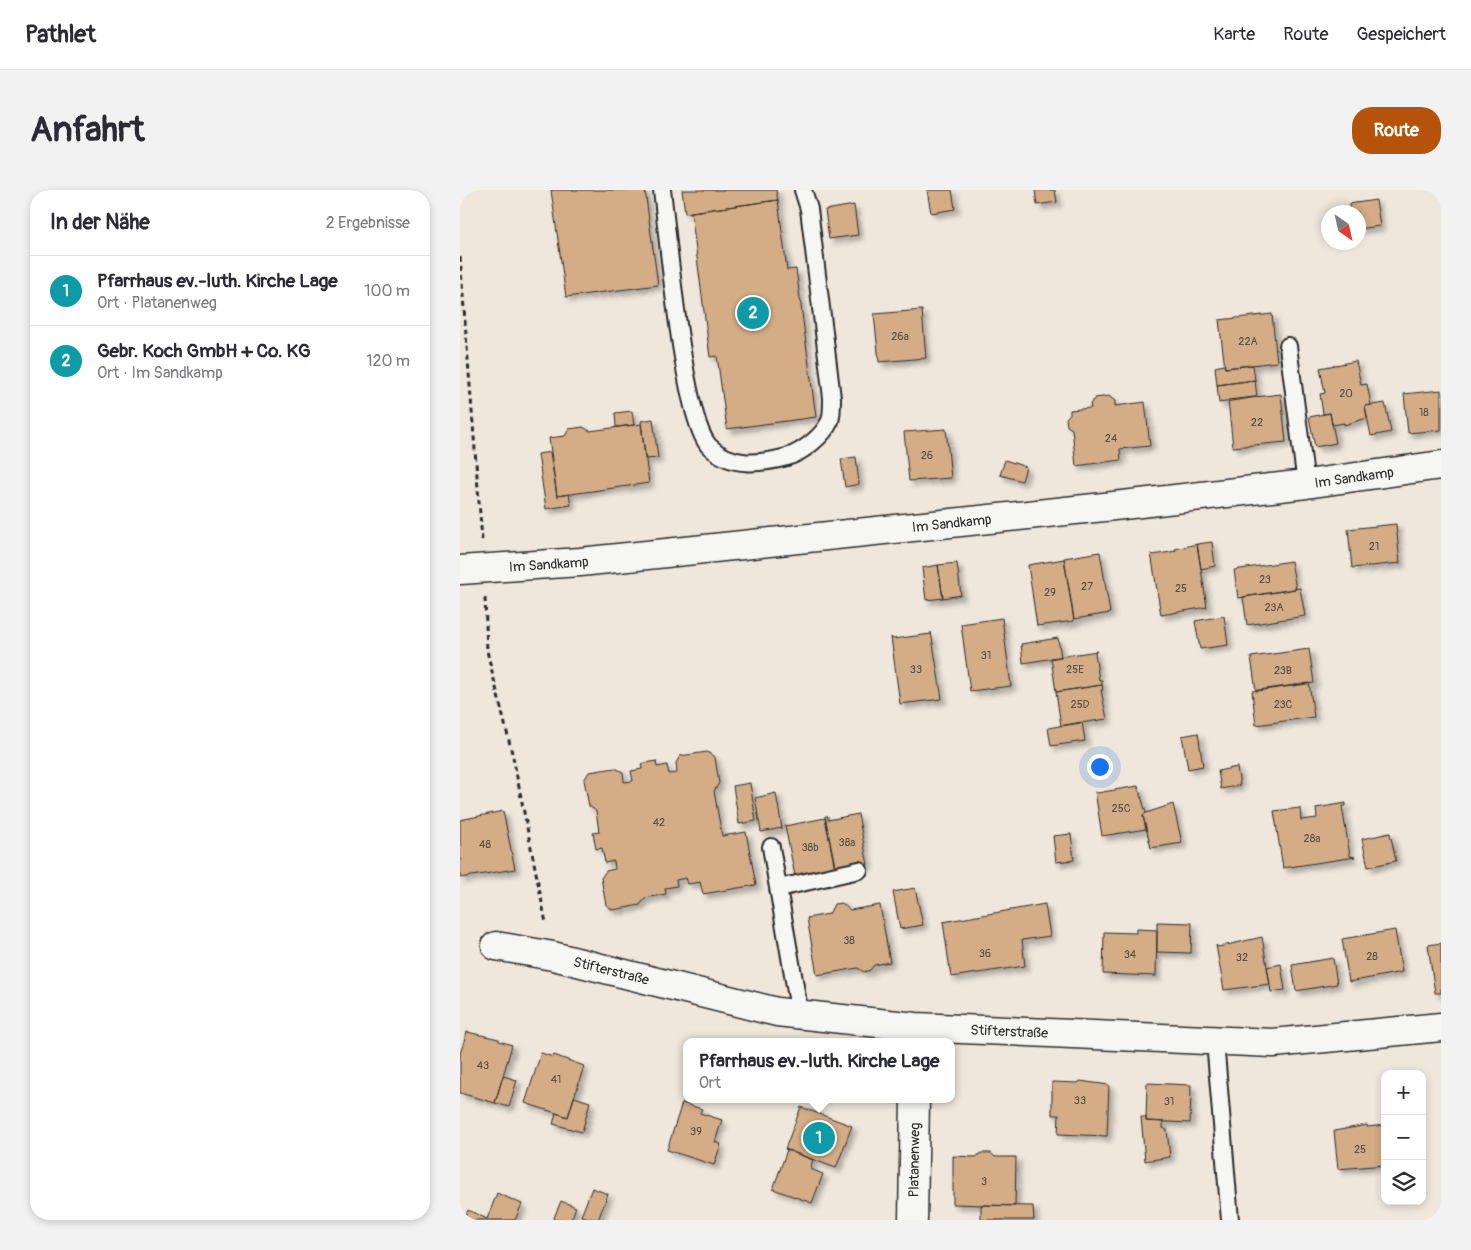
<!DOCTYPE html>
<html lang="de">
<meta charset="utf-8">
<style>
:root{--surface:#fff;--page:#f2f2f3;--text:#2b2b33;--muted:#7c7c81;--line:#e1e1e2;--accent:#b45309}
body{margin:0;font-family:Pangolin,sans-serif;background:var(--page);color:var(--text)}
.controls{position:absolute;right:15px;bottom:15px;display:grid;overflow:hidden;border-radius:10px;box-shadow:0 2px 8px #0003}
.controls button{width:45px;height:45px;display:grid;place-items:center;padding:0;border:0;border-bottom:1px solid var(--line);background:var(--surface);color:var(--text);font:25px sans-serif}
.compass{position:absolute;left:861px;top:15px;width:45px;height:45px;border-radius:50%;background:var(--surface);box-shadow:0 2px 8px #0003;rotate:146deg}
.you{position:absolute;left:639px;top:576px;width:18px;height:18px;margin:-12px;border:4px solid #fff;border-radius:50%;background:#1a73e8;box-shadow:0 0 0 8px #1a73e833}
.badge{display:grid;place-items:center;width:32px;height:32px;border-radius:50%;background:var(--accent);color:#fff;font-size:16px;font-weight:700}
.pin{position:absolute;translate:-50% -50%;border:2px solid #fff;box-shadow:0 1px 5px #0006}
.popup{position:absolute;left:223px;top:848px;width:272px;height:65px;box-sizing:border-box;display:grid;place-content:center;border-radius:10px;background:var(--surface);filter:drop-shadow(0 1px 4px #0005);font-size:16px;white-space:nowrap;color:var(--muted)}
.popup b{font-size:19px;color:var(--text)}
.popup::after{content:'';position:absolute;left:50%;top:100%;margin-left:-10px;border:10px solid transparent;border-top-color:var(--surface)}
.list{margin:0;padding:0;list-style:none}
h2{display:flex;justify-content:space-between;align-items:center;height:65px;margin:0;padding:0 20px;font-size:21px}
h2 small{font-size:16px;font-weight:400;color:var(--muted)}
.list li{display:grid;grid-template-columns:32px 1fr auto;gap:15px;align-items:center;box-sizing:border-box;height:70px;padding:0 20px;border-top:1px solid var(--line)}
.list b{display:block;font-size:19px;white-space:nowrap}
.list p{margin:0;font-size:16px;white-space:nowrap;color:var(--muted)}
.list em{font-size:16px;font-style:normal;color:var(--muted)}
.icon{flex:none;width:28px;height:28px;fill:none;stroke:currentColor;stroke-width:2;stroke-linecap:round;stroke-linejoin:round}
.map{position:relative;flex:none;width:981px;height:1030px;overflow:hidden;border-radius:20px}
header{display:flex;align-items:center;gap:30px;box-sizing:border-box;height:70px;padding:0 25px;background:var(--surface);border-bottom:1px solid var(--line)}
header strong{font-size:24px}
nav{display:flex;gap:28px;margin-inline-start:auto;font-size:18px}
.intro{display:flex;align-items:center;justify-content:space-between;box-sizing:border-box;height:120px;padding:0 30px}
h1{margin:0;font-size:35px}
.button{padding:12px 22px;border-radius:20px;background:var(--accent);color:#fff;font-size:18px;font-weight:700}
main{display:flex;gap:30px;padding:0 30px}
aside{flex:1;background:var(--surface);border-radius:20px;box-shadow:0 2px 8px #0003}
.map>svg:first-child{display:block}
.building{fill:#d4ac85;stroke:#2b2b2b;filter:url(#shadow)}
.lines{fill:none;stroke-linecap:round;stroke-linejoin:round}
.service-casing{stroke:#2b2b2b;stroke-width:20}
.minor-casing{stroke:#2b2b2b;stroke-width:31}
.path{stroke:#2b2b2b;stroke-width:3;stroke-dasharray:5 4;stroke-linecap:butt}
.service{stroke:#f6f6f2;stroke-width:16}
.minor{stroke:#f6f6f2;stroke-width:28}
.labels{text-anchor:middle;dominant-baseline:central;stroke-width:4;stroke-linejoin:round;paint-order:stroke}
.number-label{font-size:11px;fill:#554b42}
.street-label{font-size:14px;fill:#2b2b2b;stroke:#f6f6f2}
</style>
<header>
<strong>Pathlet</strong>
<nav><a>Karte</a><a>Route</a><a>Gespeichert</a></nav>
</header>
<div class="intro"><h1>Anfahrt</h1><a class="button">Route</a></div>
<main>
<aside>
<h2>In der Nähe<small>2 Ergebnisse</small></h2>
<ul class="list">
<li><span class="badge" style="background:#0f9aa8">1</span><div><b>Pfarrhaus ev.-luth. Kirche Lage</b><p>Ort · Platanenweg</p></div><em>100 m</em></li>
<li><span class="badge" style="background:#0f9aa8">2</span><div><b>Gebr. Koch GmbH + Co. KG</b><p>Ort · Im Sandkamp</p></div><em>120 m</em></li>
</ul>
</aside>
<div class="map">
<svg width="981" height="1030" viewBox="0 0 981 1030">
<defs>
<filter id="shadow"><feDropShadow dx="4.5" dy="4.5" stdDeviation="2.5" flood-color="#0004"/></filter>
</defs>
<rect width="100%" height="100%" fill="#efe7dc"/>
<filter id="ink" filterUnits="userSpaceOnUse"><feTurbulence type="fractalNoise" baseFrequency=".02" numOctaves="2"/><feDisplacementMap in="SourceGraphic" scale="10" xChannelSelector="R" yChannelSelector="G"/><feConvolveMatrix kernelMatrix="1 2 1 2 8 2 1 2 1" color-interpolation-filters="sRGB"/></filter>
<g filter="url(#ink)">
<!-- building -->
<path class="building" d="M 91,0 L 185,0 L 198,95 L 106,107 Z
M 222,0 L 316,0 L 318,10 L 225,23 Z
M 467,0 L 492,0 L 495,19 L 471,23 Z
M 575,0 L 595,0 L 597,12 L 577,15 Z
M 318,10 L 327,80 L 336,79 L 356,227 L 267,239 L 257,166 L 250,167 L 231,22 Z
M 916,10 L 920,36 L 898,39 L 898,22 L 890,22 L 889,14 Z
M 394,15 L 398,45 L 369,49 L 365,20 Z
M 462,120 L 466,168 L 419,172 L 414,124 Z
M 812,124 L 817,172 L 765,178 L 759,130 Z
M 896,171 L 901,195 L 907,194 L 911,215 L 905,216 L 907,228 L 884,235 L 884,233 L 872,235 L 870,223 L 863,224 L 860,204 L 865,203 L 860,178 Z
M 764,175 L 765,178 L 793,175 L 795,190 L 757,195 L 755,177 Z
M 795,190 L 797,207 L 759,213 L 757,195 Z
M 981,200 L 981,240 L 948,243 L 944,204 Z
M 821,204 L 826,252 L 773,257 L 768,210 Z
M 649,206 L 655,211 L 655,216 L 685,212 L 690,256 L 660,259 L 661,270 L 616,276 L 612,239 L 607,236 L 606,228 L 610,224 L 610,220 L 631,218 L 630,214 L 635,208 Z
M 925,213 L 931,242 L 911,246 L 905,216 Z
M 172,221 L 174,235 L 156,237 L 155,223 Z
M 870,223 L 876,253 L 855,257 L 849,227 Z
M 193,229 L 198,268 L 185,269 L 181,231 Z
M 181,234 L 189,293 L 97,306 L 89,248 L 105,246 L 109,239 L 123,237 L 130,241 Z
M 486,239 L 491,288 L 449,291 L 444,242 Z
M 90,262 L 97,306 L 109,304 L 111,315 L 86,319 L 78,264 Z
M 396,267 L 399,294 L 385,297 L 381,269 Z
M 545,270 L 566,277 L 562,291 L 540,285 Z
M 936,334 L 940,373 L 892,378 L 888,339 Z
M 752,352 L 755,376 L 741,379 L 737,354 Z
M 737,354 L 747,417 L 701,425 L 691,363 L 693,365 L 716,361 L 715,359 Z
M 640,362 L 650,423 L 614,429 L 604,368 Z
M 604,369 L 614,431 L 577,436 L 568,375 Z
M 831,371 L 836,399 L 778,408 L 774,380 Z
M 497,373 L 501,405 L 483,408 L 478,375 Z
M 478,375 L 483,408 L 466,410 L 462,378 Z
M 840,398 L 845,426 L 787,435 L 783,407 Z
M 764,426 L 768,455 L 740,459 L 735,431 Z
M 542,428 L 551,496 L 510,501 L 501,434 Z
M 471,442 L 482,509 L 440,514 L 431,447 L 433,449 L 471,444 Z
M 598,448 L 601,467 L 563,473 L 561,454 Z
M 849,459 L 854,493 L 796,501 L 791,467 Z
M 637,461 L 635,463 L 639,490 L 642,490 L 642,495 L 596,502 L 591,468 Z
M 849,493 L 854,527 L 796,535 L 792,501 Z
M 642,495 L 643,500 L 641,500 L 647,529 L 601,536 L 596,502 Z
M 622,532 L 625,551 L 591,556 L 588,538 Z
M 738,543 L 743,576 L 728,579 L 722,546 Z
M 247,562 L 255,567 L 259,593 L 254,601 L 262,646 L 286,642 L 296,695 L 243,704 L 240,692 L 228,694 L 226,688 L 216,690 L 217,696 L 205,698 L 206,704 L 185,708 L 180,715 L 153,720 L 146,715 L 141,688 L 146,681 L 155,679 L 154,671 L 145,673 L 142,658 L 136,659 L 133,643 L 139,642 L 136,621 L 129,616 L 124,590 L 129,582 L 155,578 L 163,582 L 164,592 L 173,591 L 171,581 L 182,579 L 181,574 L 196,571 L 197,577 L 207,575 L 209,584 L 217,583 L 216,573 L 220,566 Z
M 777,577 L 780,595 L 761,599 L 758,581 Z
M 290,593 L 296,631 L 279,634 L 273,596 Z
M 678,596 L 686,623 L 683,626 L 686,639 L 642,646 L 635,601 L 637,603 Z
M 316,603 L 322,638 L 301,642 L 295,608 Z
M 886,613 L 886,616 L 882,616 L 890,666 L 895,667 L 823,678 L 814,621 L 840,618 L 841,630 L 857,628 L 856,618 Z
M 713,614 L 722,653 L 691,658 L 683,626 L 686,623 Z
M 43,621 L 55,679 L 0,688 L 0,630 Z
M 398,624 L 408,675 L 376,681 L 365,626 L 368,626 L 368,630 Z
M 365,628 L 375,679 L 335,686 L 325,636 Z
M 930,643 L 936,671 L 908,677 L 902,649 Z
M 611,644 L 614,670 L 596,672 L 593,646 Z
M 455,698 L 463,735 L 440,739 L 433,702 Z
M 382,713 L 390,720 L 420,715 L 430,772 L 414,775 L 410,780 L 404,782 L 398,778 L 357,785 L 347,728 L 369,724 L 374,714 Z
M 585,714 L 590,746 L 562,750 L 565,776 L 491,787 L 483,732 Z
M 697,732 L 732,733 L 731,763 L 697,762 Z
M 676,739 L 697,740 L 696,786 L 643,784 L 644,742 L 676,743 Z
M 935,740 L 942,782 L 889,792 L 882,749 Z
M 802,747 L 810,794 L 764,800 L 756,755 L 758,757 Z
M 981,753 L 981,803 L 975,803 L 968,755 Z
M 873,768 L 877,794 L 836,801 L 832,775 Z
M 821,774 L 825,800 L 811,802 L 807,777 Z
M 7,842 L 39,849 L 39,851 L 52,855 L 35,913 L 0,903 L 0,864 Z
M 81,863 L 93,867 L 94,865 L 124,876 L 108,927 L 65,913 Z
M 43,886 L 57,890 L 49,917 L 35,913 Z
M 620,891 L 649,895 L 647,946 L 598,944 L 599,925 L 592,925 L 592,892 L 618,893 Z
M 687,893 L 731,895 L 730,933 L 686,931 Z
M 114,907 L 130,912 L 122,942 L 93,934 L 96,923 L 108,927 Z
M 222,913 L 242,919 L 240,923 L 262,930 L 255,952 L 261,954 L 254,975 L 207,960 Z
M 341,917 L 392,936 L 376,978 L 325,959 Z
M 681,927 L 686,927 L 686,931 L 703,932 L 703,938 L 707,940 L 710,967 L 685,971 Z
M 907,935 L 907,937 L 924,935 L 925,975 L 878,979 L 874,941 Z
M 327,960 L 353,970 L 350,979 L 363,984 L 352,1013 L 313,999 Z
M 521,963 L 531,963 L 535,967 L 556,967 L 555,1016 L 493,1014 L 493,966 L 516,967 Z
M 132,998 L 148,1004 L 138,1030 L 121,1026 Z
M 37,1003 L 62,1014 L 55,1030 L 3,1030 L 8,1020 L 27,1029 Z
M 101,1011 L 116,1017 L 111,1030 L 93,1030 Z
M 521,1015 L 573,1016 L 574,1030 L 521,1030 Z"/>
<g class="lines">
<!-- service casing -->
<g class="service-casing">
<path id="service" d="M 202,0 C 208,46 223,228 249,256 C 271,278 300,274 327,267 C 343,262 363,246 370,231 C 372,225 372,215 372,208 L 349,19 L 343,0
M 828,156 L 846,294
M 311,657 L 340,825
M 319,698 L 399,680
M 755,851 L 770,1030"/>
</g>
<!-- minor casing -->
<g class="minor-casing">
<g id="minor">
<path id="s1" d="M 0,380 L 120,372 L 663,315 L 846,294 L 981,275"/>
<path id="s2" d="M 36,756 L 93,766 L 317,822 L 456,837 L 813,853 L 981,837"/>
<path id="s3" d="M 453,1030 L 455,909"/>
</g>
</g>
<!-- path -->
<path class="path" d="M 0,67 L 22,350
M 25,408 L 27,461 L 53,567 L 86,733"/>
<!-- service -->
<use href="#service" class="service"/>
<!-- minor -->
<use href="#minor" class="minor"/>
</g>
</g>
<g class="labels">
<!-- number labels -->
<g class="number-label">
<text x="440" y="146">26a</text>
<text x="788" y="151">22A</text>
<text x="886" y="203">20</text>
<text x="964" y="222">18</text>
<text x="797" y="232">22</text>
<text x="651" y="248">24</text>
<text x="467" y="265">26</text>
<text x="914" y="356">21</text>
<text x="805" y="389">23</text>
<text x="627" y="396">27</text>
<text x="721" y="398">25</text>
<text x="590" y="402">29</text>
<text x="814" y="417">23A</text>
<text x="526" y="465">31</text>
<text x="456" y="479">33</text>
<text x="615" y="479">25E</text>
<text x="823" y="480">23B</text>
<text x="620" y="514">25D</text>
<text x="823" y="514">23C</text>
<text x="661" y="618">25C</text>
<text x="199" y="632">42</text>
<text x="852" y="648">28a</text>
<text x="387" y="652">38a</text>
<text x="25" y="654">48</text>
<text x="350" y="657">38b</text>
<text x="389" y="750">38</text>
<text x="525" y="763">36</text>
<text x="670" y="764">34</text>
<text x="912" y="766">28</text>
<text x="782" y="767">32</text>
<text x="23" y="875">43</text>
<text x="96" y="889">41</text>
<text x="620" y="910">33</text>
<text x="709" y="911">31</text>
<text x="236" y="941">39</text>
<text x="900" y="959">25</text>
<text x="524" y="991">3</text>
</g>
<!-- street labels -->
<g class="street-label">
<text stroke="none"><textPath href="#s1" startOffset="899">Im Sandkamp</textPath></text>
<text stroke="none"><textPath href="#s1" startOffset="494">Im Sandkamp</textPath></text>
<text stroke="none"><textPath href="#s1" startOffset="89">Im Sandkamp</textPath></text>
<text stroke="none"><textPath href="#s2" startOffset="118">Stifterstraße</textPath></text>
<text stroke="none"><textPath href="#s2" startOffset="522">Stifterstraße</textPath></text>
<text stroke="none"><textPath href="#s3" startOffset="60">Platanenweg</textPath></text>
</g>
</g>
</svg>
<div class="controls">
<button>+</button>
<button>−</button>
<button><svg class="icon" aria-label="layers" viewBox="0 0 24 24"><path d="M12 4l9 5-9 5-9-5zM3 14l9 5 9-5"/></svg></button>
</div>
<svg class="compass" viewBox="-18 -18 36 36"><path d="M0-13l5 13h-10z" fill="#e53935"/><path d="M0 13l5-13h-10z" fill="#7c7c81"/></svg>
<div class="you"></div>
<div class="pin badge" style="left:359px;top:948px;background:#0f9aa8">1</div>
<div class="popup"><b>Pfarrhaus ev.-luth. Kirche Lage</b>Ort</div>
<div class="pin badge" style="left:293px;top:123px;background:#0f9aa8">2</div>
</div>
</main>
